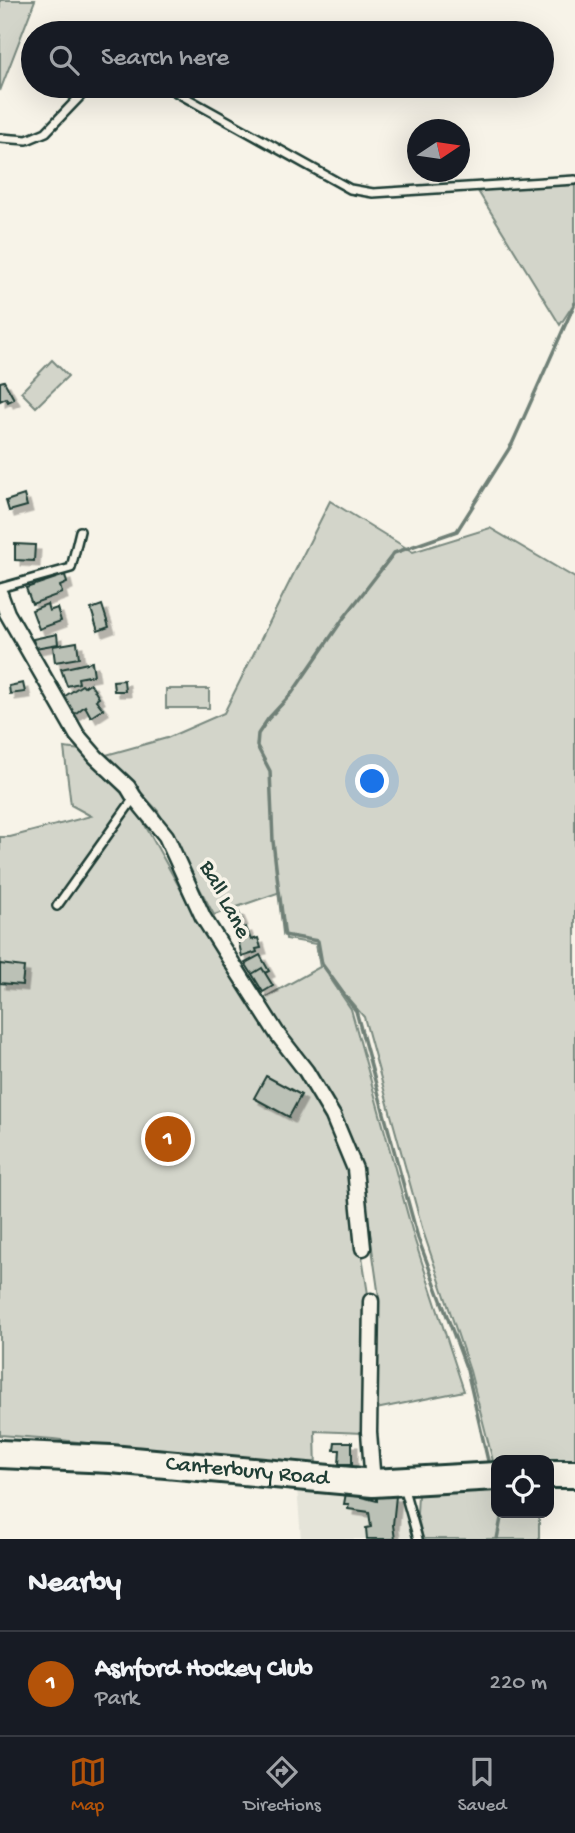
<!DOCTYPE html>
<style>
:root{--surface:#171b24;--page:#20242c;--text:#f1f3f6;--muted:#9ea1a6;--line:#363941;--accent:#b45309}
body{margin:0;font-family:"Gochi Hand",sans-serif;background:var(--page);color:var(--text)}
.controls{position:absolute;right:21px;bottom:21px;display:grid;overflow:hidden;border-radius:14px;box-shadow:0 7px 28px #0002}
.controls button{width:63px;height:63px;display:grid;place-items:center;padding:0;border:0;border-bottom:2px solid var(--line);background:var(--surface);color:var(--text);font:35px sans-serif}
.compass{position:absolute;left:407px;top:119px;width:63px;height:63px;border-radius:50%;background:var(--surface);box-shadow:0 7px 28px #0002;rotate:77deg}
.you{position:absolute;left:373px;top:782px;width:24px;height:24px;margin:-18px;border:5px solid #fff;border-radius:50%;background:#1a73e8;box-shadow:0 0 0 10px #1a73e833}
.badge{display:grid;place-items:center;width:46px;height:46px;border-radius:50%;background:var(--accent);color:#fff;font-size:23px;font-weight:700}
.pin{position:absolute;translate:-50% -50%;border:4px solid #fff;box-shadow:0 2px 7px #0006}
.list{margin:0;padding:0;list-style:none}
h2{display:flex;justify-content:space-between;align-items:center;height:91px;margin:0;padding:0 28px;font-size:30px}
h2 small{font-size:23px;font-weight:400;color:var(--muted)}
.list li{display:grid;grid-template-columns:46px 1fr auto;gap:21px;align-items:center;box-sizing:border-box;height:105px;padding:0 28px;border-top:2px solid var(--line)}
.list b{display:block;font-size:26px;white-space:nowrap}
.list p{margin:0;font-size:23px;white-space:nowrap;color:var(--muted)}
.list em{font-size:23px;font-style:normal;color:var(--muted)}
.icon{flex:none;width:38px;height:38px;fill:none;stroke:currentColor;stroke-width:2;stroke-linecap:round;stroke-linejoin:round}
.map{position:relative;flex:none;width:575px;height:1539px;overflow:hidden}
.search{position:absolute;background:var(--surface);box-shadow:0 7px 28px #0002;left:21px;right:21px;top:21px;height:77px;display:flex;align-items:center;gap:18px;box-sizing:border-box;padding:0 24px;border-radius:38px;color:var(--muted);font-size:26px}
.sheet{height:196px;background:var(--surface)}
nav{display:flex;justify-content:space-around;align-items:center;box-sizing:border-box;height:98px;border-top:2px solid var(--line);background:var(--surface);font-size:19px;color:var(--muted)}
nav a{display:grid;justify-items:center;gap:4px}
nav .on{color:var(--accent)}
.map>svg:first-child{display:block}
.built{fill:#e5e4d9}
.green{fill:#d3d5ca;stroke:#79897f;stroke-width:2}
.lines{fill:none;stroke-linecap:round;stroke-linejoin:round}
.stream{stroke:#6f8077;stroke-width:3.5}
.building{fill:#bbc1b6;stroke:#1f3d34;stroke-width:2;filter:url(#shadow)}
.lane-casing{stroke:#1f3d34;stroke-width:12}
.street-casing{stroke:#1f3d34;stroke-width:19}
.highway-casing{stroke:#1f3d34;stroke-width:32}
.lane{stroke:#f7f3e8;stroke-width:7}
.street{stroke:#f7f3e8;stroke-width:14}
.highway{stroke:#f7f3e8;stroke-width:26}
.labels{text-anchor:middle;dominant-baseline:central;stroke-width:7;stroke-linejoin:round;paint-order:stroke}
.street-label{font-size:23px;fill:#1f3d34;stroke:#f7f3e8}
</style>
<div class="map">
<svg width="575" height="1539" viewBox="0 0 575 1539">
<defs>
<filter id="shadow"><feDropShadow dx="5.5" dy="5.5" stdDeviation="0" flood-color="#0004"/></filter>
</defs>
<rect width="100%" height="100%" fill="#f7f3e8"/>
<filter id="ink" filterUnits="userSpaceOnUse"><feTurbulence type="fractalNoise" baseFrequency=".0143" numOctaves="2"/><feDisplacementMap in="SourceGraphic" scale="14" xChannelSelector="R" yChannelSelector="G"/><feConvolveMatrix kernelMatrix="1 2 1 2 8 2 1 2 1" color-interpolation-filters="sRGB"/></filter>
<g filter="url(#ink)">
<!-- built -->
<path class="built" d="M 297,1487 L 399,1490 L 412,1539 L 301,1539 Z"/>
<!-- green -->
<path class="green" d="M 0,0 L 35,0 L 0,91 Z
M 575,185 L 575,302 L 560,325 L 476,188 Z
M 52,360 L 68,376 L 36,407 L 21,392 Z
M 330,501 L 413,552 L 490,528 L 575,578 L 575,1466 L 549,1466 L 549,1460 L 496,1460 L 496,1465 L 494,1465 L 470,1371 L 423,1231 L 364,1017 L 328,975 L 351,1009 L 415,1241 L 464,1391 L 376,1409 L 379,1297 L 361,1171 L 338,1109 L 260,1000 L 320,967 L 316,944 L 286,939 L 280,892 L 214,915 L 158,811 L 106,755 L 167,738 L 224,713 Z
M 166,689 L 209,689 L 209,708 L 166,708 Z
M 64,748 L 81,750 L 135,807 L 217,955 L 322,1110 L 348,1167 L 368,1294 L 363,1433 L 315,1431 L 316,1471 L 53,1439 L 0,1435 L 0,837 L 10,837 L 91,816 L 71,805 Z
M 474,1481 L 496,1483 L 496,1513 L 539,1513 L 539,1539 L 423,1539 L 417,1514 L 418,1494 Z"/>
<g class="lines">
<!-- stream -->
<path class="stream" d="M 489,1465 L 467,1370 L 418,1238 L 356,1011 L 322,964 L 318,941 L 284,935 L 273,841 L 270,771 L 257,746 L 258,734 L 268,719 L 292,693 L 343,619 L 394,553 L 457,531 L 512,444 L 575,303
M 497,1539 L 502,1513"/>
</g>
<!-- building -->
<path class="building" d="M 4,381 L 14,399 L 8,402 L 6,398 L 0,401 L 0,382 Z
M 24,495 L 27,506 L 9,511 L 6,501 Z
M 15,544 L 35,545 L 34,561 L 15,560 Z
M 65,575 L 67,583 L 60,586 L 62,593 L 32,604 L 26,588 Z
M 47,604 L 49,611 L 57,608 L 61,621 L 39,629 L 32,610 Z
M 102,605 L 109,627 L 98,631 L 91,609 Z
M 57,634 L 58,644 L 35,648 L 33,639 Z
M 77,642 L 79,658 L 55,662 L 53,646 Z
M 92,662 L 94,675 L 78,678 L 79,683 L 67,686 L 61,669 Z
M 124,680 L 125,691 L 114,691 L 113,681 Z
M 23,683 L 25,692 L 10,694 L 9,686 Z
M 90,683 L 99,698 L 96,700 L 103,709 L 91,717 L 85,706 L 71,717 L 62,698 L 82,685 L 84,687 Z
M 238,911 L 242,920 L 232,924 L 228,915 Z
M 246,927 L 251,940 L 258,938 L 261,948 L 256,949 L 257,952 L 242,957 L 236,930 Z
M 260,955 L 269,971 L 265,973 L 262,968 L 252,974 L 245,963 Z
M 0,964 L 24,967 L 22,985 L 0,983 Z
M 262,968 L 273,986 L 263,992 L 252,974 Z
M 266,1076 L 301,1095 L 289,1117 L 254,1098 Z
M 335,1442 L 352,1442 L 352,1464 L 339,1464 L 340,1450 L 334,1450 Z
M 346,1493 L 377,1501 L 377,1495 L 396,1496 L 393,1525 L 395,1539 L 367,1539 L 366,1528 L 371,1527 L 369,1512 L 348,1509 L 349,1504 L 344,1504 Z"/>
<g class="lines">
<!-- lane casing -->
<g class="lane-casing">
<path id="lane" d="M 165,86 L 350,189 L 373,193 L 575,180
M 0,138 L 27,140 L 46,132 L 90,86
M 0,588 L 71,568 L 80,531
M 57,906 L 134,798
M 403,1486 L 418,1539"/>
</g>
<!-- street casing -->
<g class="street-casing">
<path id="street" d="M 0,594 L 7,613 L 77,735 L 96,757 L 128,787 L 134,797 L 166,836 L 203,917 L 278,1035 L 306,1071 L 333,1116 L 355,1169 L 363,1248
M 371,1301 L 369,1432 L 373,1483"/>
</g>
<!-- highway casing -->
<g class="highway-casing">
<g id="highway">
<path id="s1" d="M 0,1454 L 111,1459 L 373,1483 L 496,1476"/>
<path d="M 549,1474 L 575,1474"/>
</g>
</g>
<!-- lane -->
<use href="#lane" class="lane"/>
<!-- street -->
<use href="#street" class="street"/>
<!-- highway -->
<use href="#highway" class="highway"/>
</g>
</g>
<g class="labels">
<!-- street labels -->
<g class="street-label">
<text transform="translate(224 900) rotate(62)">Ball Lane</text>
<text stroke="none"><textPath href="#s1" startOffset="248">Canterbury Road</textPath></text>
</g>
</g>
</svg>
<div class="controls">
<button><svg class="icon" aria-label="locate" viewBox="0 0 24 24"><circle cx="12" cy="12" r="6"/><path d="M12 2v4M12 18v4M2 12h4M18 12h4"/></svg></button>
</div>
<svg class="compass" viewBox="-18 -18 36 36"><path d="M0-13l5 13h-10z" fill="#e53935"/><path d="M0 13l5-13h-10z" fill="#9ea1a6"/></svg>
<div class="you"></div>
<div class="pin badge" style="left:168px;top:1139px">1</div>
<div class="search"><svg class="icon" aria-label="search" viewBox="0 0 24 24"><circle cx="10" cy="10" r="6"/><path d="M15 15l6 6"/></svg>Search here</div>
</div>
<section class="sheet">
<h2>Nearby<small></small></h2>
<ul class="list">
<li><span class="badge">1</span><div><b>Ashford Hockey Club</b><p>Park</p></div><em>220 m</em></li>
</ul>
</section>
<nav>
<a class="on"><svg class="icon" aria-label="map" viewBox="0 0 24 24"><path d="M3 6l6-2 6 2 6-2v14l-6 2-6-2-6 2zM9 4v14M15 6v14"/></svg>Map</a>
<a><svg class="icon" aria-label="directions" viewBox="0 0 24 24"><path d="M12 3l9 9-9 9-9-9zM9 14v-3h6M13 9l2 2-2 2"/></svg>Directions</a>
<a><svg class="icon" aria-label="saved" viewBox="0 0 24 24"><path d="M7 4h10v16l-5-4-5 4z"/></svg>Saved</a>
</nav>
